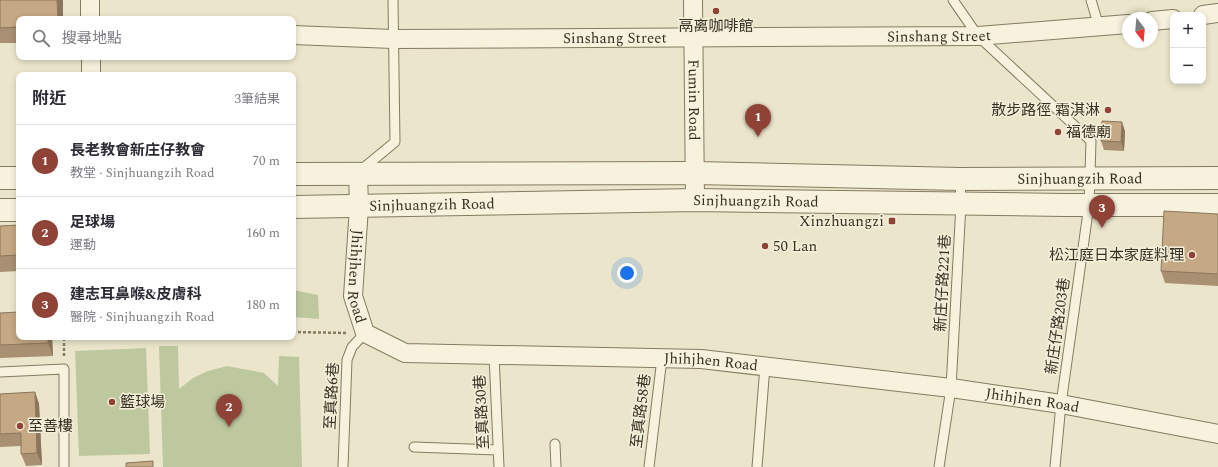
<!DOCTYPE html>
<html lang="zh-TW">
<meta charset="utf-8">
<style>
:root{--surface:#fff;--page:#f7f7f7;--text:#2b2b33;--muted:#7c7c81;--line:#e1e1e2;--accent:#8f4236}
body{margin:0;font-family:Spectral,"Noto Sans TC",serif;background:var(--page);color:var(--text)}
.controls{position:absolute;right:12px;top:12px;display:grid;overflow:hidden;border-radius:8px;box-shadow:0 2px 6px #0003}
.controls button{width:36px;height:36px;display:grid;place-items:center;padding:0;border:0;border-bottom:1px solid var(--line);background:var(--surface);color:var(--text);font:20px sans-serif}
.compass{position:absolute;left:1122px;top:12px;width:36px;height:36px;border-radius:50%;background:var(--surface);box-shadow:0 2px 6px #0003;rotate:164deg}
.you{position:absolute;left:627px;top:273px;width:14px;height:14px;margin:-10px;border:3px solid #fff;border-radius:50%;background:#1a73e8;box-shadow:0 0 0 6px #1a73e833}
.badge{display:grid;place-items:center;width:26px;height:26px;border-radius:50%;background:var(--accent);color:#fff;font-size:13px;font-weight:700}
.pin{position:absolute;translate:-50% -33px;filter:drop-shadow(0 1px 2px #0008)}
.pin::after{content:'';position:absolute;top:21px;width:14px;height:12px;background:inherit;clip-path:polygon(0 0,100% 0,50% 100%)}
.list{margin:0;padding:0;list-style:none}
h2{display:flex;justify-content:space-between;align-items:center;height:52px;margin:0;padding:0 16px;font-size:17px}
h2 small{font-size:13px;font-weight:400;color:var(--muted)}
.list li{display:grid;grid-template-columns:26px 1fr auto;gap:12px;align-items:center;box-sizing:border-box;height:72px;padding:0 16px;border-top:1px solid var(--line)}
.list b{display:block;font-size:15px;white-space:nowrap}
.list p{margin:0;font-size:13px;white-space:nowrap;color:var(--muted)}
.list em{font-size:13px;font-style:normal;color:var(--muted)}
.icon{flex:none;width:22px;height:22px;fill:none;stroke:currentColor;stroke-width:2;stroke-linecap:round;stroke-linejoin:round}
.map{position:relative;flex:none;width:1218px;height:467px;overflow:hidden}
.search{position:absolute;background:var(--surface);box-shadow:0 2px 6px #0003;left:16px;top:16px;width:280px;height:44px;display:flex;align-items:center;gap:10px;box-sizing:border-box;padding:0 14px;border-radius:8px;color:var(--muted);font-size:15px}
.panel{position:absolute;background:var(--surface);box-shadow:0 2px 6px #0003;left:16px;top:72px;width:280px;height:268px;border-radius:8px}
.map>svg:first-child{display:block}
.green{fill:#bec89f}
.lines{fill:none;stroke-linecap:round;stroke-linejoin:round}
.service-casing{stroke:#867a60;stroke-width:11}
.minor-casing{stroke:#867a60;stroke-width:20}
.tertiary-casing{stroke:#867a60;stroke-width:24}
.path{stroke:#867a60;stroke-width:2.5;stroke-dasharray:3 2;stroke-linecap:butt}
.service{stroke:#f6f2dd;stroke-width:9}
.minor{stroke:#f6f2dd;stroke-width:18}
.tertiary{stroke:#f6f2dd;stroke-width:22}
.wall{fill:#a99072}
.shaded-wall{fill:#8a765c}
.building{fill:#c5a884;stroke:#8a765c}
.poi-dot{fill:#8f4236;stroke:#f3efda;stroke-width:1.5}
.labels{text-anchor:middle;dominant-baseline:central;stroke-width:3;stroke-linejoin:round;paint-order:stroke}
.poi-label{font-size:15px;fill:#383022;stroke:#f3efda;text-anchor:start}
.street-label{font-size:15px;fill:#383022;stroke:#f3efda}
</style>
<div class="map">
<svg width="1218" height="467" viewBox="0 0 1218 467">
<rect width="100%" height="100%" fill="#ebe6cb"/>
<!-- green -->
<path class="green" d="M 293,290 L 318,295 L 319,319 L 293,317 Z
M 159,346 L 178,346 L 179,389 L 193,378 L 208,371 L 227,366 L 264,373 L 278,386 L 279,356 L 299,357 L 302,467 L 163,467 Z
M 146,348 L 150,454 L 79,456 L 75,351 Z"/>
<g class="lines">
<!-- service casing -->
<g class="service-casing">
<path id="service" d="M 953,0 L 978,36 L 1091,141 L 1089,205 L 1061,404 L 1055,467
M 1091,0 L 1099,27
M 361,170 L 395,142 L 393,0
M 494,355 L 499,467
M 0,372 L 64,369 L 64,467
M 555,444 L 556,467
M 414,447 L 497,450
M 343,467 L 347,360 L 352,347 L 365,333
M 649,467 L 662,358
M 757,467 L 765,366
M 939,467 L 951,388 L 961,204 L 960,179"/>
</g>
<!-- minor casing -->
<g class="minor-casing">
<g id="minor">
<path id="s1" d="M 693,0 L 695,200"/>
<path d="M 1203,15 L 1218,13"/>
<path d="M 90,19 L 90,0"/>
<path d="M 1152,21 L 1173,19"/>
<path id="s2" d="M 293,35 L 393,39 L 978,36 L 1128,24"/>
<path d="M 91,57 L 91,75"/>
<path id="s3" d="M 358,173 L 359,207 L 353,296 L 365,333 L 405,353 L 701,359 L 951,388 L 1061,404 L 1218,434"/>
</g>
</g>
<!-- tertiary casing -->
<g class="tertiary-casing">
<g id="tertiary">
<path id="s4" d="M 293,174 L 696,173 L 960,179 L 1218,178"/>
<path d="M 0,178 L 19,178"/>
<path id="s5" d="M 293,207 L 695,200 L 1065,205 L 1218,205"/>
<path d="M 0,210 L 19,210"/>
</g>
</g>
<!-- path -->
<path class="path" d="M 293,332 L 346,333
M 64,356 L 64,337"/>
<!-- service -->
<use href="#service" class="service"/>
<!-- minor -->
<use href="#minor" class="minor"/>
<!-- tertiary -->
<use href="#tertiary" class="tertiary"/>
</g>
<!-- wall -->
<path class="wall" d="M 0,0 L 63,0 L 63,19 L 19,19 L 19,43 L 0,43 Z
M 1125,131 L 1124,151 L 1104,150 L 1101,141 Z
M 1218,214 L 1218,286 L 1165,283 L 1161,271 Z
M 19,225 L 19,271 L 0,272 L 0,226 Z
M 0,313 L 52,337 L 53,356 L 0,358 Z
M 35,392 L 39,404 L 42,465 L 26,466 L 21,454 L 21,446 L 0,447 L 0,394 Z"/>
<!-- shaded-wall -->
<path class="shaded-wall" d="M 57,0 L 63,0 L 63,19 L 58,19 Z
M 1122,122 L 1125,131 L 1124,151 L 1121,142 Z
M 48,337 L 52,337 L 53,356 L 48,343 Z
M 35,392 L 39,404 L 42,465 L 37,453 Z"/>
<!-- building -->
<path class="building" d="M 0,0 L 57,0 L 58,19 L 19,19 L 19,27 L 0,28 Z
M 1102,121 L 1122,122 L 1121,142 L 1101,141 Z
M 1164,211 L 1218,214 L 1218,274 L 1161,271 Z
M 19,225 L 19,255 L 0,256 L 0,226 Z
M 19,312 L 19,337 L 48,337 L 48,343 L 0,345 L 0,313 Z
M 35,392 L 37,453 L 21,454 L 21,433 L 0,434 L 0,394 Z
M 153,461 L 153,467 L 126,467 L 126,463 Z"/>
<!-- markers -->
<g class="poi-dot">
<circle cx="716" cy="11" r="4"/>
<circle cx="1108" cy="110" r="4"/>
<circle cx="1058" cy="132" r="4"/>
<rect x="888" y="217" width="8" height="8" rx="2"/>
<circle cx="765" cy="246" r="4"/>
<circle cx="1192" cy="255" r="4"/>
<circle cx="112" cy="402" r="4"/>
<circle cx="20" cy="426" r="4"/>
</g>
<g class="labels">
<!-- poi labels -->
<g class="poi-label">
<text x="716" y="26" text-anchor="middle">鬲离咖啡館</text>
<text x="1100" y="110" text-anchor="end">散步路徑 霜淇淋</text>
<text x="1066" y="132">福德廟</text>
<text x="884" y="221" text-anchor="end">Xinzhuangzi</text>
<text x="773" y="246">50 Lan</text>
<text x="1184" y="255" text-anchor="end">松江庭日本家庭料理</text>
<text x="120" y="402">籃球場</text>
<text x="28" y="426">至善樓</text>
</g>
<!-- street labels -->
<g class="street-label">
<text stroke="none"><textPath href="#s2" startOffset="646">Sinshang Street</textPath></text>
<text stroke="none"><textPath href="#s2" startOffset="322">Sinshang Street</textPath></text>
<text stroke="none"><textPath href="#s1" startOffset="100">Fumin Road</textPath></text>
<text stroke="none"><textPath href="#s4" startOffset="787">Sinjhuangzih Road</textPath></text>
<text stroke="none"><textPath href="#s5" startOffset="463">Sinjhuangzih Road</textPath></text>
<text stroke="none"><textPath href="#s5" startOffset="139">Sinjhuangzih Road</textPath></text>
<text stroke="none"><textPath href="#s3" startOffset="104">Jhihjhen Road</textPath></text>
<text transform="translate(943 283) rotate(-87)">新庄仔路221巷</text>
<text transform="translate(1058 326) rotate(-82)">新庄仔路203巷</text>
<text stroke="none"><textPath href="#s3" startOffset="513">Jhihjhen Road</textPath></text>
<text transform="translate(332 396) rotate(-87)">至真路6巷</text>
<text stroke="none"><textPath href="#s3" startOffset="837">Jhihjhen Road</textPath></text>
<text transform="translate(641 411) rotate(-83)">至真路58巷</text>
<text transform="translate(482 412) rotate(-93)">至真路30巷</text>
</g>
</g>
</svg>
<div class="controls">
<button>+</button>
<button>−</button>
</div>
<svg class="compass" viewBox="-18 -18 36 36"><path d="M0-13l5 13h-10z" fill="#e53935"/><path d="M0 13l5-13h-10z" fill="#7c7c81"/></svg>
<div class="you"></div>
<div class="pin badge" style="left:758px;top:137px">1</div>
<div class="pin badge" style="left:229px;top:427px">2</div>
<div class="pin badge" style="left:1102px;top:228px">3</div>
<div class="search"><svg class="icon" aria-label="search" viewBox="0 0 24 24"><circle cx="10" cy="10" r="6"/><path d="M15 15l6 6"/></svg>搜尋地點</div>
<section class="panel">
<h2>附近<small>3筆結果</small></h2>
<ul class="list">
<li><span class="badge">1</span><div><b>長老教會新庄仔教會</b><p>教堂 · Sinjhuangzih Road</p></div><em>70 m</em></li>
<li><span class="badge">2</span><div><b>足球場</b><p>運動</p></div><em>160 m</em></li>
<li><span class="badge">3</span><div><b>建志耳鼻喉&amp;皮膚科</b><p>醫院 · Sinjhuangzih Road</p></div><em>180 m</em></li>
</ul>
</section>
</div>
